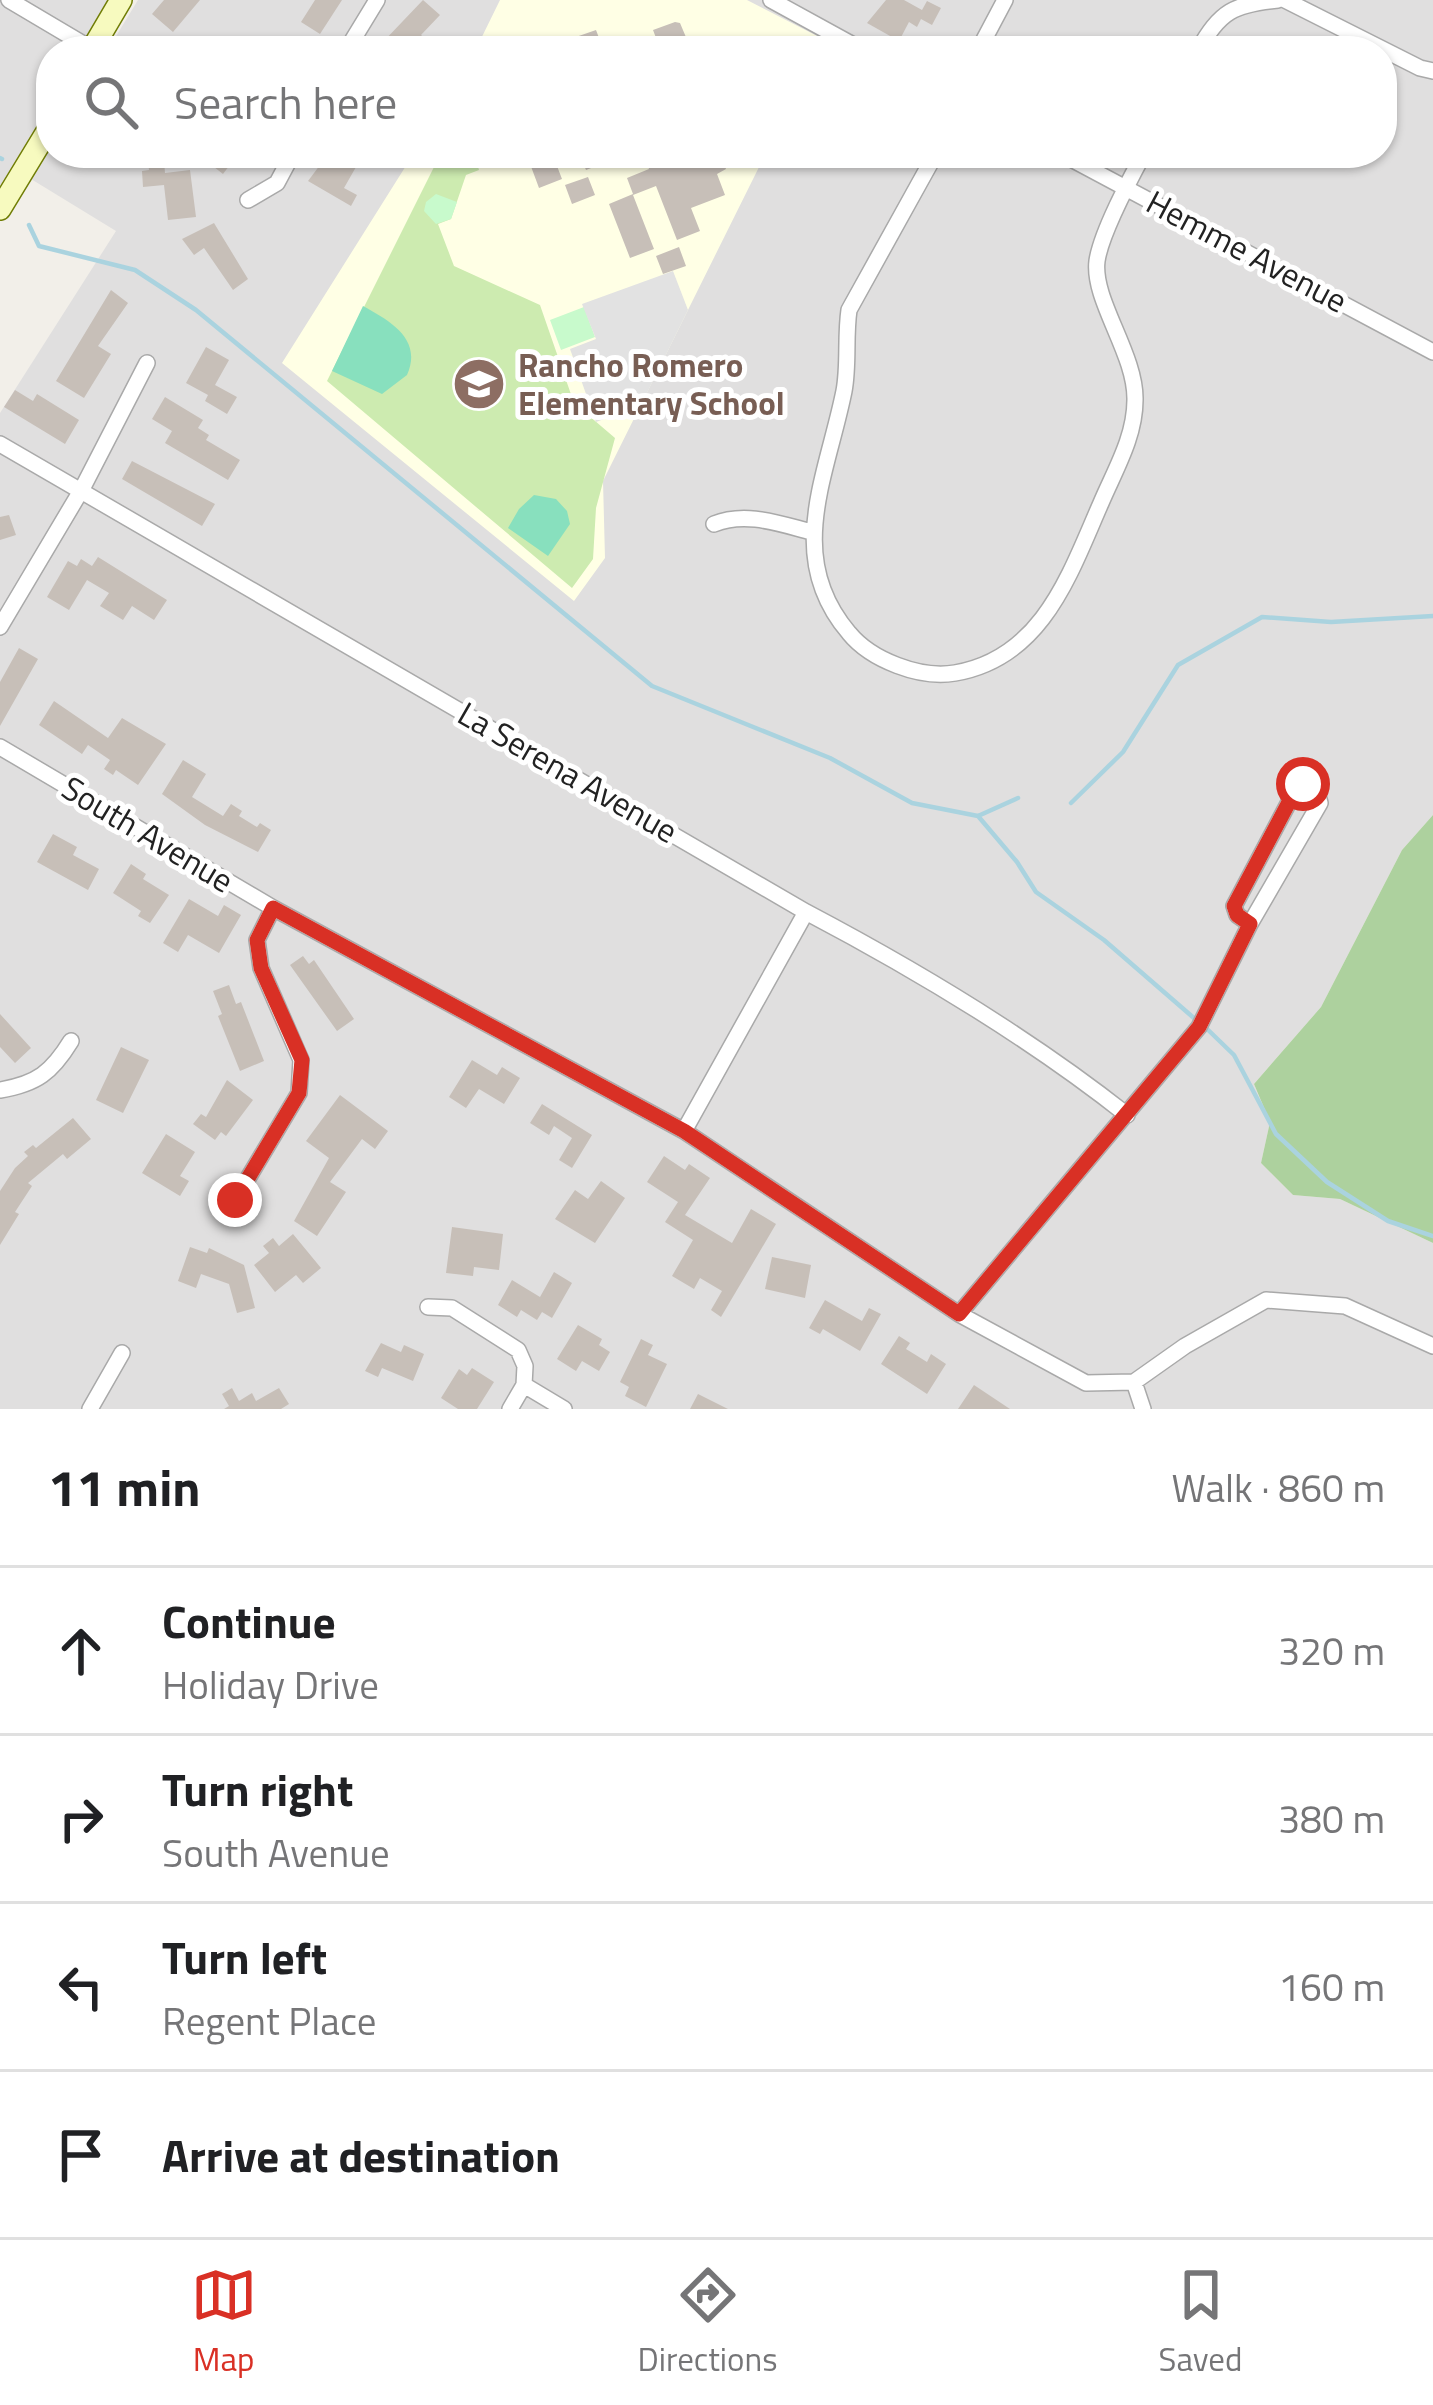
<!DOCTYPE html>
<meta charset="utf-8">
<style>
:root{--surface:#fff;--page:#f6f6f6;--text:#202124;--muted:#757577;--line:#e0e0e0;--accent:#d93025}
body{margin:0;font-family:"Titillium Web",sans-serif;background:var(--page);color:var(--text)}
.stop{position:absolute;width:36px;height:36px;margin:-27px;border:9px solid #d93025;border-radius:50%;background:#fff}
.stop.end{background:#d93025;border-color:#fff;box-shadow:0 3px 12px #0008}
.list{margin:0;padding:0;list-style:none}
h2{display:flex;justify-content:space-between;align-items:center;height:156px;margin:0;padding:0 48px;font-size:51px}
h2 small{font-size:39px;font-weight:400;color:var(--muted)}
.list li{display:grid;grid-template-columns:78px 1fr auto;gap:36px;align-items:center;box-sizing:border-box;height:168px;padding:0 48px;border-top:3px solid var(--line)}
.list b{display:block;font-size:45px;white-space:nowrap}
.list p{margin:0;font-size:39px;white-space:nowrap;color:var(--muted)}
.list em{font-size:39px;font-style:normal;color:var(--muted)}
.icon{flex:none;width:66px;height:66px;fill:none;stroke:currentColor;stroke-width:2;stroke-linecap:round;stroke-linejoin:round}
.map{position:relative;flex:none;width:1433px;height:1409px;overflow:hidden}
.search{position:absolute;background:var(--surface);box-shadow:0 3px 9px #0004;left:36px;right:36px;top:36px;height:132px;display:flex;align-items:center;gap:30px;box-sizing:border-box;padding:0 42px;border-radius:48px;color:var(--muted);font-size:45px}
.sheet{height:828px;background:var(--surface)}
nav{display:flex;justify-content:space-around;align-items:center;box-sizing:border-box;height:168px;border-top:3px solid var(--line);background:var(--surface);font-size:33px;color:var(--muted)}
nav a{display:grid;justify-items:center;gap:6px}
nav .on{color:var(--accent)}
.map>svg:first-child{display:block}
.residential{fill:#e0dfdf}
.education{fill:#ffffe5}
.grass{fill:#cdebb0}
.forest{fill:#add19e}
.park{fill:#c8facc}
.pitch{fill:#88e0be}
.parking{fill:#e2e2e2}
.lines{fill:none;stroke-linecap:round;stroke-linejoin:round}
.stream{stroke:#aad3df;stroke-width:4.5}
.building{fill:#c7bfb8}
.street-casing{stroke:#a9a9a9;stroke-width:18}
.secondary-casing{stroke:#707d05;stroke-width:24}
.street{stroke:#fff;stroke-width:15}
.secondary{stroke:#f7fabf;stroke-width:21}
.route{stroke:#d93025;stroke-width:15}
.labels{text-anchor:middle;dominant-baseline:central;stroke-width:10;stroke-linejoin:round;paint-order:stroke}
.street-label{font-size:33px;fill:#222;stroke:#fff}
.education-label{font-size:33px;font-weight:bold;fill:#785e54;stroke:#fff;text-anchor:start}
</style>
<div class="map">
<svg width="1433" height="1409" viewBox="0 0 1433 1409">
<rect width="100%" height="100%" fill="#f2efe9"/>
<!-- residential -->
<path class="residential" d="M 0,0 L 109,0 L 80,51 L 51,51 L 51,102 L 0,186 Z
M 138,0 L 1433,0 L 1433,815 L 1402,850 L 1321,1007 L 1254,1084 L 1270,1122 L 1261,1163 L 1293,1195 L 1340,1199 L 1433,1243 L 1433,1409 L 0,1409 L 0,413 L 116,231 L 31,179 L 51,145 L 51,153 L 1382,153 L 1382,51 L 107,51 Z"/>
<!-- education -->
<path class="education" d="M 500,0 L 747,0 L 821,38 L 815,51 L 475,51 Z
M 414,153 L 766,153 L 603,481 L 605,558 L 574,601 L 282,363 Z"/>
<!-- grass -->
<path class="grass" d="M 441,153 L 474,153 L 479,170 L 466,175 L 451,219 L 438,224 L 454,266 L 540,305 L 574,403 L 615,438 L 596,508 L 593,559 L 572,588 L 327,381 Z"/>
<!-- forest -->
<path class="forest" d="M 1433,815 L 1433,1243 L 1340,1199 L 1293,1195 L 1261,1163 L 1270,1122 L 1254,1084 L 1321,1007 L 1402,850 Z"/>
<!-- park -->
<path class="park" d="M 436,194 L 457,202 L 451,219 L 436,224 L 424,211 L 426,202 Z
M 584,307 L 595,337 L 561,350 L 550,320 Z"/>
<!-- pitch -->
<path class="pitch" d="M 363,306 C 390,321 423,339 407,375 L 382,394 L 332,371 Z
M 534,495 L 556,499 L 567,511 L 570,524 L 548,556 L 508,528 L 519,509 Z"/>
<!-- parking -->
<path class="parking" d="M 673,271 L 688,310 L 641,405 L 596,422 L 570,349 L 596,339 L 582,304 Z"/>
<g class="lines">
<!-- stream -->
<path class="stream" d="M 0,158 L 2,159
M 29,225 L 39,246 L 135,270 L 196,310 L 652,686 L 830,758 L 912,803 L 978,816 L 1018,798
M 1071,803 L 1123,752 L 1178,665 L 1262,617 L 1331,622 L 1433,616
M 978,816 L 1017,862 L 1036,892 L 1104,940 L 1195,1019
M 1204,1026 L 1234,1055 L 1276,1134 L 1327,1182 L 1388,1221 L 1433,1236"/>
</g>
<!-- building -->
<path class="building" d="M 164,0 L 200,0 L 173,32 L 152,14 Z
M 315,0 L 342,0 L 320,34 L 301,22 Z
M 423,0 L 440,15 L 421,35 L 438,51 L 391,51 L 382,43 Z
M 886,0 L 904,0 L 922,10 L 927,1 L 941,8 L 932,25 L 921,19 L 917,27 L 909,22 L 899,41 L 867,23 Z
M 675,22 L 680,23 L 688,42 L 681,45 L 683,51 L 661,51 L 653,30 Z
M 596,30 L 604,51 L 578,51 L 573,38 Z
M 196,153 L 239,153 L 223,174 Z
M 329,153 L 364,153 L 344,188 L 357,195 L 351,206 L 308,181 Z
M 526,153 L 552,153 L 562,179 L 539,188 Z
M 579,153 L 627,153 L 627,154 L 586,170 Z
M 643,153 L 720,153 L 726,169 L 717,174 L 725,195 L 691,208 L 700,231 L 677,240 L 656,186 L 633,195 L 654,249 L 630,258 L 609,204 L 633,194 L 627,178 L 649,169 Z
M 164,160 L 165,173 L 190,170 L 196,217 L 168,220 L 164,185 L 143,187 L 142,171 L 149,170 L 148,162 Z
M 588,177 L 595,195 L 572,204 L 565,185 Z
M 214,223 L 248,279 L 233,290 L 204,248 L 194,255 L 182,239 Z
M 679,247 L 686,266 L 663,274 L 656,256 Z
M 111,290 L 128,303 L 98,346 L 111,354 L 84,398 L 56,381 Z
M 206,347 L 229,360 L 215,385 L 237,397 L 227,414 L 205,401 L 208,395 L 186,383 Z
M 15,390 L 33,401 L 37,394 L 79,420 L 65,444 L 4,407 Z
M 165,397 L 203,420 L 198,428 L 209,435 L 206,440 L 240,460 L 228,480 L 165,443 L 172,431 L 152,419 Z
M 132,461 L 215,504 L 202,526 L 122,479 Z
M 9,515 L 16,535 L 0,540 L 0,517 Z
M 98,557 L 167,600 L 154,620 L 132,606 L 123,620 L 100,606 L 109,593 L 87,580 L 69,610 L 47,597 L 68,561 L 77,566 L 81,559 L 92,566 Z
M 19,648 L 38,659 L 0,726 L 0,682 Z
M 54,701 L 108,738 L 122,718 L 166,744 L 138,785 L 116,770 L 113,775 L 104,769 L 110,760 L 88,745 L 82,754 L 39,725 Z
M 183,760 L 206,774 L 192,797 L 223,816 L 231,804 L 242,811 L 239,816 L 257,827 L 260,823 L 271,830 L 258,852 L 205,825 L 162,794 Z
M 53,834 L 77,847 L 73,855 L 99,869 L 88,890 L 37,862 Z
M 131,864 L 146,874 L 143,879 L 169,895 L 150,923 L 138,916 L 141,911 L 113,893 Z
M 189,899 L 218,916 L 224,905 L 241,915 L 219,953 L 188,935 L 178,952 L 163,943 Z
M 303,956 L 309,964 L 314,960 L 354,1019 L 337,1031 L 290,965 Z
M 229,985 L 236,1004 L 241,1002 L 264,1061 L 240,1071 L 218,1016 L 222,1014 L 213,991 Z
M 0,1014 L 31,1048 L 15,1063 L 0,1047 Z
M 121,1047 L 149,1060 L 123,1113 L 96,1100 Z
M 472,1060 L 497,1075 L 502,1067 L 520,1078 L 504,1104 L 479,1089 L 466,1108 L 449,1097 Z
M 227,1080 L 253,1100 L 226,1136 L 221,1132 L 215,1140 L 193,1124 L 201,1114 L 206,1117 Z
M 340,1095 L 388,1131 L 375,1149 L 362,1139 L 330,1182 L 346,1192 L 317,1236 L 294,1221 L 329,1158 L 306,1141 Z
M 542,1104 L 592,1135 L 572,1168 L 559,1160 L 572,1138 L 554,1126 L 549,1135 L 530,1123 Z
M 73,1118 L 91,1139 L 67,1159 L 63,1154 L 28,1183 L 32,1186 L 15,1212 L 19,1214 L 0,1245 L 0,1191 L 15,1168 L 28,1156 L 24,1152 L 33,1145 L 36,1148 Z
M 166,1134 L 195,1152 L 180,1176 L 189,1181 L 180,1196 L 142,1173 Z
M 664,1156 L 685,1170 L 689,1164 L 710,1178 L 685,1215 L 732,1243 L 751,1209 L 776,1224 L 721,1317 L 711,1310 L 722,1291 L 700,1278 L 694,1289 L 672,1276 L 693,1240 L 665,1222 L 678,1202 L 647,1182 Z
M 601,1181 L 625,1198 L 595,1243 L 555,1219 L 575,1190 L 588,1199 Z
M 452,1227 L 503,1234 L 499,1270 L 474,1267 L 473,1276 L 446,1273 Z
M 293,1234 L 321,1268 L 303,1283 L 296,1275 L 275,1292 L 254,1265 L 269,1253 L 263,1246 L 273,1238 L 279,1246 Z
M 190,1247 L 207,1253 L 209,1248 L 244,1265 L 255,1308 L 237,1313 L 229,1284 L 201,1274 L 196,1288 L 178,1281 Z
M 772,1257 L 811,1265 L 805,1298 L 765,1289 Z
M 554,1272 L 572,1283 L 552,1318 L 542,1312 L 537,1320 L 521,1310 L 517,1317 L 498,1305 L 512,1280 L 540,1297 Z
M 825,1300 L 862,1321 L 869,1308 L 881,1314 L 860,1351 L 823,1329 L 820,1334 L 809,1328 Z
M 578,1325 L 602,1339 L 599,1345 L 610,1352 L 599,1371 L 582,1361 L 576,1371 L 557,1359 Z
M 899,1336 L 910,1343 L 906,1349 L 927,1362 L 931,1354 L 946,1364 L 927,1394 L 881,1364 Z
M 641,1339 L 653,1345 L 648,1355 L 667,1364 L 646,1407 L 625,1396 L 629,1387 L 620,1382 Z
M 381,1343 L 401,1352 L 404,1345 L 424,1354 L 413,1381 L 382,1368 L 378,1377 L 365,1371 Z
M 472,1368 L 494,1382 L 477,1409 L 458,1409 L 441,1398 L 459,1369 L 467,1375 Z
M 974,1385 L 1010,1409 L 958,1409 Z
M 232,1388 L 239,1401 L 252,1393 L 256,1401 L 279,1388 L 289,1404 L 281,1409 L 224,1409 L 229,1406 L 222,1394 Z
M 698,1394 L 728,1409 L 690,1409 Z"/>
<g class="lines">
<!-- street casing -->
<g class="street-casing">
<path id="street" d="M 9,0 L 95,51
M 771,0 L 864,51
M 1285,0 L 1420,68 L 1433,71
M 346,51 L 377,0
M 978,51 L 1005,0
M 1198,51 C 1219,11 1235,4 1278,0
M 936,153 L 849,310 C 845,337 849,365 844,391 C 827,476 784,557 849,633 C 871,660 920,679 955,673 C 1043,658 1070,573 1101,503 C 1115,470 1135,437 1135,400 C 1136,354 1092,300 1097,261 C 1101,233 1130,179 1144,153
M 1060,153 L 1433,352
M 248,200 L 277,183 L 293,153
M 0,444 L 806,912 C 918,971 1027,1036 1127,1115
M 714,524 C 746,511 780,524 812,532
M 0,627 L 82,489 L 147,363
M 0,747 L 273,908 L 684,1131 L 959,1314 L 1086,1383 L 1134,1382 L 1185,1346 L 1266,1300 L 1345,1306 L 1433,1346
M 0,1090 C 37,1084 52,1072 71,1041
M 684,1131 L 806,912
M 235,1200 L 299,1093 L 301,1060 L 261,968 L 257,940 L 273,908
M 428,1307 L 452,1308 L 518,1350 L 525,1366 L 524,1385 L 510,1409
M 959,1314 L 1199,1027 L 1250,924 L 1320,803 L 1314,782 L 1297,787 L 1234,906 L 1237,915 L 1250,924
M 1134,1382 L 1143,1409
M 524,1385 L 564,1409
M 90,1409 L 122,1353"/>
</g>
<!-- secondary casing -->
<g class="secondary-casing">
<path id="secondary" d="M 91,51 L 121,0
M 0,209 L 51,125"/>
</g>
<!-- street -->
<use href="#street" class="street"/>
<!-- secondary -->
<use href="#secondary" class="secondary"/>
</g>
<g class="lines">
<!-- route -->
<path class="route" d="M 235,1200 L 299,1093 L 302,1060 L 261,968 L 257,940 L 273,908 L 684,1131 L 959,1314 L 1199,1027 L 1250,924 L 1237,915 L 1234,906 L 1297,787 L 1303,784"/>
</g>
<!-- icons -->
<defs>
<g id="school-disc" transform="scale(2.7)"><circle r="9.5" fill="#8d6e63" stroke="#fff"/><path d="M0-5L7-2L0 1L-7-2ZM-4 1L0 2.5L4 1V4Q0 6-4 4Z" fill="#fff"/></g>
</defs>
<g fill-rule="evenodd">
<use href="#school-disc" x="479" y="384"/>
</g>
<g class="labels">
<!-- street labels -->
<g class="street-label">
<text transform="translate(1247 251) rotate(28)">Hemme Avenue</text>
<text transform="translate(568 772) rotate(30)">La Serena Avenue</text>
<text transform="translate(148 834) rotate(31)">South Avenue</text>
</g>
<!-- education labels -->
<g class="education-label">
<text x="518" y="365">Rancho Romero<tspan x="518" dy="38">Elementary School</tspan></text>
</g>
</g>
</svg>
<div class="stop" style="left:1303px;top:784px"></div>
<div class="stop end" style="left:235px;top:1200px"></div>
<div class="search"><svg class="icon" aria-label="search" viewBox="0 0 24 24"><circle cx="10" cy="10" r="6"/><path d="M15 15l6 6"/></svg>Search here</div>
</div>
<section class="sheet">
<h2>11 min<small>Walk · 860 m</small></h2>
<ul class="list">
<li><svg class="icon" aria-label="ahead" viewBox="0 0 24 24"><path d="M12 20V5M6 11l6-6 6 6"/></svg><div><b>Continue</b><p>Holiday Drive</p></div><em>320 m</em></li>
<li><svg class="icon" aria-label="right" viewBox="0 0 24 24"><path d="M7 20v-9h11M14 6l5 5-5 5"/></svg><div><b>Turn right</b><p>South Avenue</p></div><em>380 m</em></li>
<li><svg class="icon" aria-label="left" viewBox="0 0 24 24"><path d="M17 20v-9H6M10 6l-5 5 5 5"/></svg><div><b>Turn left</b><p>Regent Place</p></div><em>160 m</em></li>
<li><svg class="icon" aria-label="arrive" viewBox="0 0 24 24"><path d="M6 21V4h12l-3 4 3 4H6"/></svg><div><b>Arrive at destination</b></div></li>
</ul>
</section>
<nav>
<a class="on"><svg class="icon" aria-label="map" viewBox="0 0 24 24"><path d="M3 6l6-2 6 2 6-2v14l-6 2-6-2-6 2zM9 4v14M15 6v14"/></svg>Map</a>
<a><svg class="icon" aria-label="directions" viewBox="0 0 24 24"><path d="M12 3l9 9-9 9-9-9zM9 14v-3h6M13 9l2 2-2 2"/></svg>Directions</a>
<a><svg class="icon" aria-label="saved" viewBox="0 0 24 24"><path d="M7 4h10v16l-5-4-5 4z"/></svg>Saved</a>
</nav>
